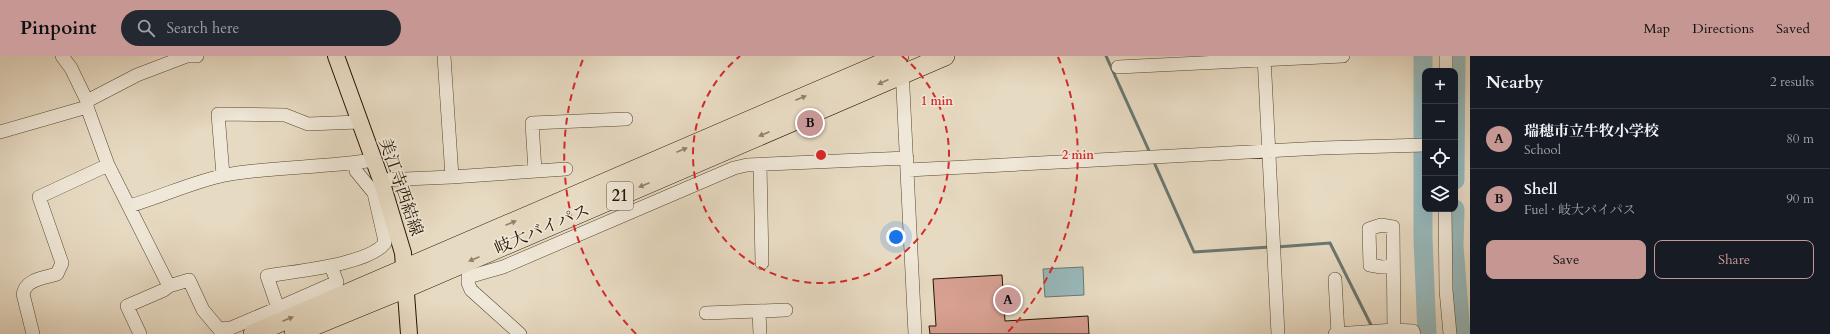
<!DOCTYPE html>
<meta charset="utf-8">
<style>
:root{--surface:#171b24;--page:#242831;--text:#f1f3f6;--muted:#9ea1a6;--line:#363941;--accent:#c59692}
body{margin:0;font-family:Cardo,"Noto Serif JP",serif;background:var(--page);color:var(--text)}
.controls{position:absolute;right:12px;top:12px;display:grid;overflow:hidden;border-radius:8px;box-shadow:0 4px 16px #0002}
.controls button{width:36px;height:36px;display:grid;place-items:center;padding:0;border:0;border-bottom:1px solid var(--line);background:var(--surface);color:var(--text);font:20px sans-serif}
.you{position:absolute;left:896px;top:181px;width:14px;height:14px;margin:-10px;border:3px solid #fff;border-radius:50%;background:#1a73e8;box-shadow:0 0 0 6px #1a73e833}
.badge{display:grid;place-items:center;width:26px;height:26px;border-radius:50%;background:var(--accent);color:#111;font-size:13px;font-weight:700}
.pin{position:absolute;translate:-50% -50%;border:2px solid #fff;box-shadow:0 1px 4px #0006}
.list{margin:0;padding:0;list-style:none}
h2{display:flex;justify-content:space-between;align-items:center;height:52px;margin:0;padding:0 16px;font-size:17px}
h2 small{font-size:13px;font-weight:400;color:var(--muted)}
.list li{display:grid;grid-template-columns:26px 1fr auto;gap:12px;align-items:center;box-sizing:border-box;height:60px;padding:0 16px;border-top:1px solid var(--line)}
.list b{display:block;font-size:15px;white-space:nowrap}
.list p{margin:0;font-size:13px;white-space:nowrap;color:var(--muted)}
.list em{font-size:13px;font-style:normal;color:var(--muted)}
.actions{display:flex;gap:8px;padding:12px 16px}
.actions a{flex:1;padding:9px 0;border:1px solid var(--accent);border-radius:8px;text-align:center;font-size:14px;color:var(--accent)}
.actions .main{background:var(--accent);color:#111}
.icon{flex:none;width:22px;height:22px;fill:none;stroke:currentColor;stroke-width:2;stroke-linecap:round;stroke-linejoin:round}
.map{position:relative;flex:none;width:1470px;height:278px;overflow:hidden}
header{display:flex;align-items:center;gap:24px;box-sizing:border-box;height:56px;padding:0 20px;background:var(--accent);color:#111}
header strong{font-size:19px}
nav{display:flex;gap:22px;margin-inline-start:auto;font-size:14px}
.search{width:280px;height:36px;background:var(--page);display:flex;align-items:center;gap:10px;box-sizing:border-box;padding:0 14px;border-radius:22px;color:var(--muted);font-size:15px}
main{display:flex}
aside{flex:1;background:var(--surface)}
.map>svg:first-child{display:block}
.water{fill:#98b9bb;stroke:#6a7770}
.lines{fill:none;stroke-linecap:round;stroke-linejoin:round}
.stream{stroke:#6a7770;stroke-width:3}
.river{stroke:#98b9bb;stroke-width:19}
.building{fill:#d7a092;stroke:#251500}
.minor-casing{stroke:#564630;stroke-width:14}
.major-casing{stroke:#251500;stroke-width:18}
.highway-casing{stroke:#251500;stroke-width:20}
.minor{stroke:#efe7d7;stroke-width:13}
.major{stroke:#e7dac2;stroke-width:16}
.highway{stroke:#e7dac2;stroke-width:19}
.oneway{fill:#90816b}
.ring{fill:none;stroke:#d62828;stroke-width:2;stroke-dasharray:7 5}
.labels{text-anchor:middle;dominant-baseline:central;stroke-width:3.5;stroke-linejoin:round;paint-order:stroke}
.shield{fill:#efe7d7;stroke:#625440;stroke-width:1}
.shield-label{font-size:16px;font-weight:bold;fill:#251500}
.street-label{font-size:17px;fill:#251500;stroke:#efe7d7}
.centre{fill:#d62828;stroke:#efe7d7;stroke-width:2}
.ring-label{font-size:12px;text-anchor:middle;font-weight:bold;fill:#d62828;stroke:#efe7d7;stroke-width:3.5;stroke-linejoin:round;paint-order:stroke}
</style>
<header>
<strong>Pinpoint</strong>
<div class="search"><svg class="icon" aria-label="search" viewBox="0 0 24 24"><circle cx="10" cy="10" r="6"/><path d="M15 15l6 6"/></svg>Search here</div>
<nav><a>Map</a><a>Directions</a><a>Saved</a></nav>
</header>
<main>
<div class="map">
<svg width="1470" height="278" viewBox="0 0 1470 278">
<rect width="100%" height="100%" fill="#e7dac2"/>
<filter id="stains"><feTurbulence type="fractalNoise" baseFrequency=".005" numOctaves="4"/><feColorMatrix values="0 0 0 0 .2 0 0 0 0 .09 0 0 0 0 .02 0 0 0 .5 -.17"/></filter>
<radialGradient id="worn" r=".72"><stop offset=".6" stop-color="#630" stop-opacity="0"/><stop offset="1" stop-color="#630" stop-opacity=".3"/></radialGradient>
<!-- water -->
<path class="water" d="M 1083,211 L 1084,239 L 1045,241 L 1043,213 Z"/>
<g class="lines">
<!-- stream -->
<path class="stream" d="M 1106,0 L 1150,97
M 1153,104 L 1194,196 L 1270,191
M 1277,191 L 1330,187 L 1373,273"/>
<!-- river -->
<path class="river" d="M 1423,0 L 1423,183 L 1427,278
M 1455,124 L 1456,0
M 1455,153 L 1454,190 L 1461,278"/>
</g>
<!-- building -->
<path class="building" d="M 1002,219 L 1005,265 L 1088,260 L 1089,278 L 930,278 L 929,270 L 936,270 L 933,223 Z"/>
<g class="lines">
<!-- minor casing -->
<g class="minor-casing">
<path id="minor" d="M 62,0 L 71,12 L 87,45 L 87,51 L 108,109 L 169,230 L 189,224 L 203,254 L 219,273 L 231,272 L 278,252 L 267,220 C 295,215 368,209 385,187 L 384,181 L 374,137 L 356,115 L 355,107
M 444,0 L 452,121
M 1264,0 L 1278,278
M 1118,11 L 1343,0
M 902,12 L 915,278
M 1446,15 L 1446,0
M 87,45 L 137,19 L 187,0 L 197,0
M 0,76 L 87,51
M 760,109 L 762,207
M 908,114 L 1322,92 L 1425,89
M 535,115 L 532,67 L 626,63
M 223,119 L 218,58 L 285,59 L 308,68 L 359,66
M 381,124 L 452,121 L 566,113
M 129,150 C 161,141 192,126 225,119 C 274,110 324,112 373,104
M 1445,153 L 1446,234 L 1450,278
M 1393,210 L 1381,211 L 1370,209 L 1369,173 L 1381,169 L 1393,171 L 1394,274 L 1413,275 L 1414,278
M 1335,223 L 1338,278
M 278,252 L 337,226 L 331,210
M 759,256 L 760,278
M 706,257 L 786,254
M 33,278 L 23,238 C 26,223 44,222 57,218 L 62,207 L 39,141 L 108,109
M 140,278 L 127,250 L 164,234 L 169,230
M 520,278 L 471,234 L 468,227 L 468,221 L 503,211 L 734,112 L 747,109 L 907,102
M 1335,278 L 1394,274"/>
</g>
<!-- major casing -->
<g class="major-casing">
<path id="major" d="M 336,0 L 381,124 L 403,197 L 409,278"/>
</g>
<!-- highway casing -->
<g class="highway-casing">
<path id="highway" d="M 253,278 L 899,0
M 294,278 L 406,232 L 945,0"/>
</g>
<!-- minor -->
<use href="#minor" class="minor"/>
<!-- major -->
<use href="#major" class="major"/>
<!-- highway -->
<use href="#highway" class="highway"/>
</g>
<!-- one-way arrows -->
<defs><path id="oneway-solid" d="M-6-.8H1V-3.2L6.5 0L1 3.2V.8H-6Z"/></defs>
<g class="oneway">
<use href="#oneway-solid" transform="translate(883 26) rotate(156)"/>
<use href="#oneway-solid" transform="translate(801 42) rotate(-23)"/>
<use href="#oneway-solid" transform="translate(764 78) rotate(157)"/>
<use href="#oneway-solid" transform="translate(682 94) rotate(-23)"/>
<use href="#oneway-solid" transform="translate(644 129) rotate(157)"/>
<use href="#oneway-solid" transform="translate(511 167) rotate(-23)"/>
<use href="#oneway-solid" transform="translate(474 203) rotate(157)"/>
<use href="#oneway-solid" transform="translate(288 263) rotate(-23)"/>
</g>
<!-- distance rings -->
<g class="ring">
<path d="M902 0A128 128 0 1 1 740 0"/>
<path d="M636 278A257 257 0 0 1 584 1M1058 1A257 257 0 0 1 1006 278"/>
</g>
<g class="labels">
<!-- shield labels -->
<rect class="shield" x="607" y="126" width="26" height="28" rx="3"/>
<g class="shield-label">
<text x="620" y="140">21</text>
</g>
<!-- street labels -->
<g class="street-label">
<text transform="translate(401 131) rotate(71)">美江寺西結線</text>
<text transform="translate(542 173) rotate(-23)">岐大バイパス</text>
</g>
</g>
<circle cx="821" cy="99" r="6" class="centre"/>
<g class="ring-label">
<text x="937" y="49">1 min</text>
<text x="1078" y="103">2 min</text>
</g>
<rect width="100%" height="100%" filter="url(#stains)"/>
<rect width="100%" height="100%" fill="url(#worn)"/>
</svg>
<div class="controls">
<button>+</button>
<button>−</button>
<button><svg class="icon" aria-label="locate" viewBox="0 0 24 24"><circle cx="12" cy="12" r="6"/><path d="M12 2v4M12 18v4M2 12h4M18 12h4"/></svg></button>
<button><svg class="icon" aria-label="layers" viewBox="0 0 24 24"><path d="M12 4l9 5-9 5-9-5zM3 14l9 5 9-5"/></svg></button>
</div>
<div class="you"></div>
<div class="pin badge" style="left:1008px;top:244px">A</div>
<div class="pin badge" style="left:810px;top:67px">B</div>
</div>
<aside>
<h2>Nearby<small>2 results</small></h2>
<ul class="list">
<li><span class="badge">A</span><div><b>瑞穂市立牛牧小学校</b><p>School</p></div><em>80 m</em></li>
<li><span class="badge">B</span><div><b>Shell</b><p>Fuel · 岐大バイパス</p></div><em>90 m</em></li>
</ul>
<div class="actions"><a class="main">Save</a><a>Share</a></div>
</aside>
</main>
